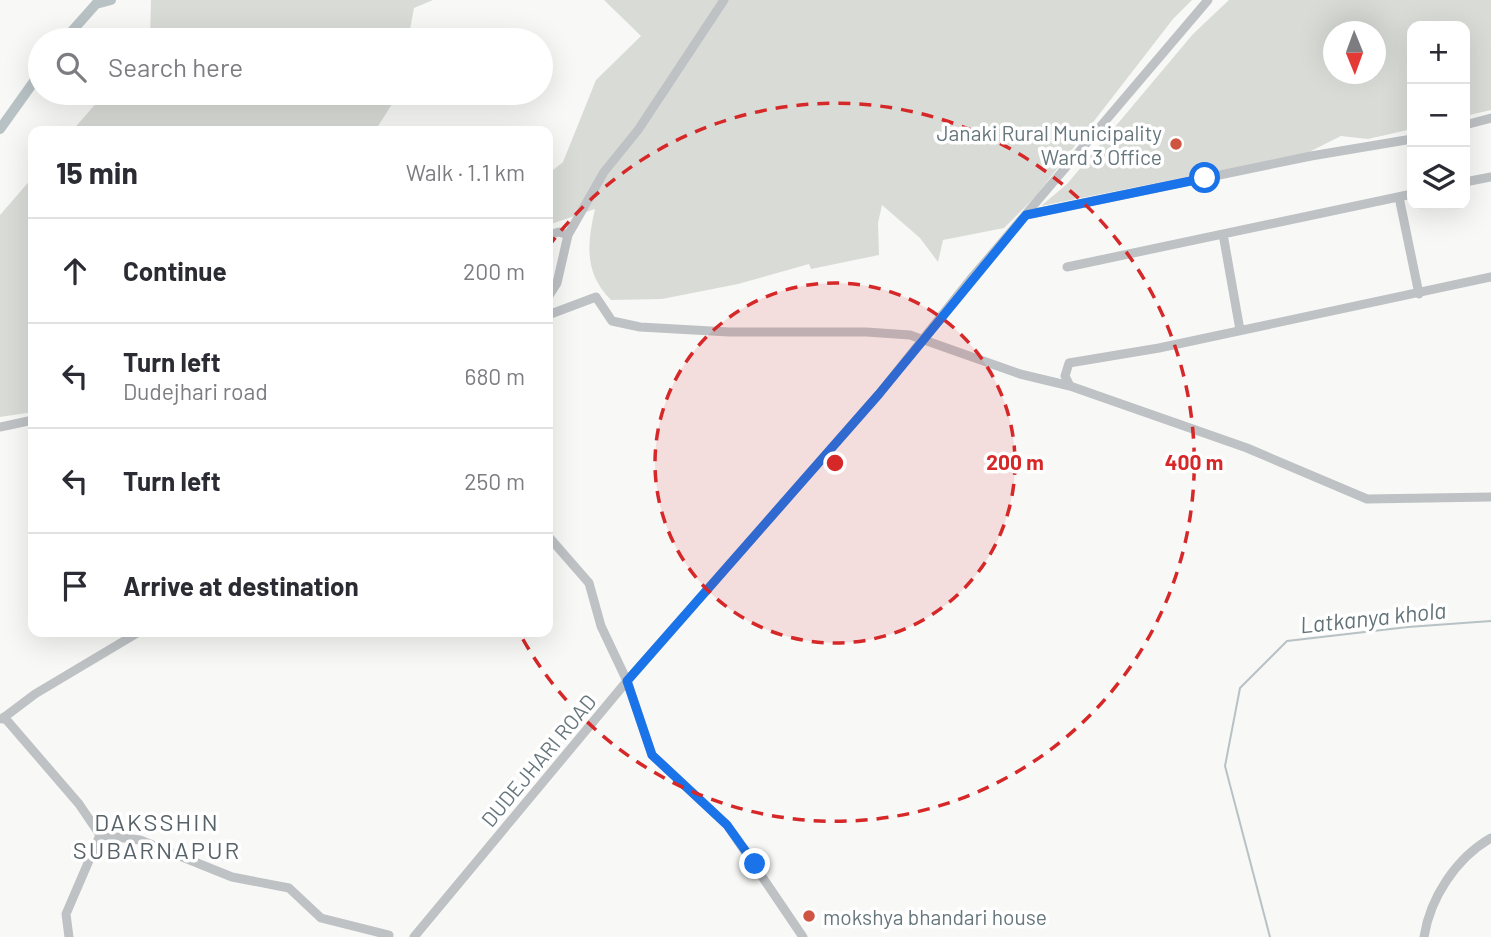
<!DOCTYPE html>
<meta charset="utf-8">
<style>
:root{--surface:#fff;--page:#f2f2f3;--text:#2b2b33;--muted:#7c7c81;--line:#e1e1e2}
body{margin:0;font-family:Barlow,sans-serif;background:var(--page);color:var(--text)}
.controls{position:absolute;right:21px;top:21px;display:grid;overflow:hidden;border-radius:14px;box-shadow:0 7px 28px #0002}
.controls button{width:63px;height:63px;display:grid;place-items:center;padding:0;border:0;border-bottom:2px solid var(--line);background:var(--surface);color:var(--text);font:35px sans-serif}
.compass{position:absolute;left:1323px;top:21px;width:63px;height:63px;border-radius:50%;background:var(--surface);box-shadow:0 7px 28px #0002;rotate:179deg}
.stop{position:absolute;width:21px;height:21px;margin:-16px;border:5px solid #1a73e8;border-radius:50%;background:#fff}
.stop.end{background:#1a73e8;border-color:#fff;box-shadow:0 2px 7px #0008}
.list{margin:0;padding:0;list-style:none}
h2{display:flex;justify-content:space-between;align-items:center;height:91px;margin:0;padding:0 28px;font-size:30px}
h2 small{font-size:23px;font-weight:400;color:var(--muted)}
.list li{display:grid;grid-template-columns:46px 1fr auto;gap:21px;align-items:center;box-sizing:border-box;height:105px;padding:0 28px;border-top:2px solid var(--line)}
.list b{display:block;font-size:26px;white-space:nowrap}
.list p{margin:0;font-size:23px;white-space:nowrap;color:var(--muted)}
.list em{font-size:23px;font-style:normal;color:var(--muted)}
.icon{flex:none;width:38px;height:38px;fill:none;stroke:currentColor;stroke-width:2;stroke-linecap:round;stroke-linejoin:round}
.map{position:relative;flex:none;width:1491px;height:937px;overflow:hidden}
.search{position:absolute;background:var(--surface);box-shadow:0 7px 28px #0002;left:28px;top:28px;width:525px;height:77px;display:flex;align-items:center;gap:18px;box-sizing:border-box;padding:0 24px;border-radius:38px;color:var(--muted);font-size:26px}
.panel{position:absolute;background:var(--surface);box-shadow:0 7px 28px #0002;left:28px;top:126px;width:525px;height:511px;border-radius:14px}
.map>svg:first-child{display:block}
.green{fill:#d9dcd6;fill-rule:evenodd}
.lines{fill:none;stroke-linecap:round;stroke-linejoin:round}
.stream{stroke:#b8c2c5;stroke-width:2}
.river{stroke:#b8c2c5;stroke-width:10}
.minor{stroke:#bec2c5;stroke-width:9}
.route{stroke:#1a73e8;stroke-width:9}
.ring{fill:none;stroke:#d62828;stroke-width:3.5;stroke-dasharray:12 9}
.poi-dot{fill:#cd5541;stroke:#fff;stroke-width:2.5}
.labels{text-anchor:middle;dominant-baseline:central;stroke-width:7;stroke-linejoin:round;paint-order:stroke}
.poi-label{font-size:21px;fill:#66767d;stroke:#fff;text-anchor:end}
.street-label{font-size:21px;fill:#66767d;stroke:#fff}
.water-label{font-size:23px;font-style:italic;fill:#627378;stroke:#fff}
.quarter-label{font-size:24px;letter-spacing:2px;fill:#586369;stroke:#fff}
.centre{fill:#d62828;stroke:#fff;stroke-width:3.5}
.ring-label{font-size:21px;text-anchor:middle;font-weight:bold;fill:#d62828;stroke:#fff;stroke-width:7;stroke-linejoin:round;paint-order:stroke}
</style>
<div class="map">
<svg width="1491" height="937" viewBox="0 0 1491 937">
<rect width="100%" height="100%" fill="#f8f8f6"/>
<!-- green -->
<path class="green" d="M 151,0 L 433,0 L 414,8 L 408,40 L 150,40 Z
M 604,0 L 1192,0 L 1173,19 L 1036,196 L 1004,228 L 943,240 L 938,262 L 920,238 L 882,205 L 878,223 L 879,255 L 811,269 L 809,264 L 738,284 L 662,299 L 611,300 C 584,273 587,244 595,209 L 548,225 L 548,174 L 563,162 L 596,80 L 641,36 Z
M 1229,0 L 1491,0 L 1491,110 L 1465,116 L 1465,26 L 1412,26 L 1412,129 L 1368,139 L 1341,136 L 1307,153 L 1041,206 L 1067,184 L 1193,34 ZM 1334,32 L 1376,32 L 1376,74 L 1334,74 Z
M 105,93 L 399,93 L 375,131 L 72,131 Z
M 33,177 L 33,412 L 0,417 L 0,215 Z"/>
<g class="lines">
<!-- stream -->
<path class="stream" d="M 1270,937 L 1225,766 L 1240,688 L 1287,641 L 1408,627 L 1491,621"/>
<!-- river -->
<path class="river" d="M 64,40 L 96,4 L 111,0
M 0,129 L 40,73"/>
<!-- minor -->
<path class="minor" d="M 1465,125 L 1491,118
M 1465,182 L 1491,177
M 1399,197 L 1419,294
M 1026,215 L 1311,156 L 1412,139
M 1223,234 L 1240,330
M 548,235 L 559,232 L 568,235
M 1067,267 L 1412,194
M 1491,277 L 1159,348 L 1069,363 L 1065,376 L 1070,386 L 1247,448 L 1367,499 L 1491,497
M 548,297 L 557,283 L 568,235 L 604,172 L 638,130 L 724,0
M 548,315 L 596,297 L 612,321 L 640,327 L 729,332 L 866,332 L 910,335 L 1020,374 L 1070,386
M 0,427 L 33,420
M 548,536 L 589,583 L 601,626 L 627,681 L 652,755 L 727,825 L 803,937
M 4,717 L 79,804 L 100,835 L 140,840 L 232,877 L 289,888 L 321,918 L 389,935
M 2,719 L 35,694 L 139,632
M 69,937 L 66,914 L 100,835
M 414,937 L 627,681 L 879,394 L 970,280 L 1208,0
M 1424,937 C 1430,898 1456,858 1491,838"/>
</g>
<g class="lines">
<!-- route -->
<path class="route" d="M 755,864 L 727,825 L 652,755 L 627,681 L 879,394 L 1026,215 L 1205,178"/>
</g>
<!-- distance rings -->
<circle cx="835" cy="463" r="180" fill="#d62828" fill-opacity=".12"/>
<g class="ring">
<circle cx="835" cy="463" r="180"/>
<path d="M548 247A359 359 0 1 1 520 634"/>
</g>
<!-- markers -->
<g class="poi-dot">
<circle cx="1176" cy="144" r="7"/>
<circle cx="809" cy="916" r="7"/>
</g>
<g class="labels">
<!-- poi labels -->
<g class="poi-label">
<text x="1162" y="132">Janaki Rural Municipality<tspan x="1162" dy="24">Ward 3 Office</tspan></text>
<text x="823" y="916" text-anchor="start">mokshya bhandari house</text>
</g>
<!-- street labels -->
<g class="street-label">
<text transform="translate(538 760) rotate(-50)">DUDEJHARI ROAD</text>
</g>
<!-- water labels -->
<g class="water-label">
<text transform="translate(1373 617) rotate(-6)">Latkanya khola</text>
</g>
<!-- quarter labels -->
<g class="quarter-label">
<text x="157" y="821">DAKSSHIN<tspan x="157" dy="28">SUBARNAPUR</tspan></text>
</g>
</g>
<circle cx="835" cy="463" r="10" class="centre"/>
<g class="ring-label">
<text x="1015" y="470">200 m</text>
<text x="1194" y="470">400 m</text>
</g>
</svg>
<div class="controls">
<button>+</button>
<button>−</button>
<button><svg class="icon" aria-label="layers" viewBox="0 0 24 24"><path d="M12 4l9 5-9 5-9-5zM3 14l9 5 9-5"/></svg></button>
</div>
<svg class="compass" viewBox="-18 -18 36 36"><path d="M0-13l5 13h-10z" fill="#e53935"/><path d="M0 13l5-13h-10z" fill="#7c7c81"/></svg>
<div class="stop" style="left:1205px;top:178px"></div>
<div class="stop end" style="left:755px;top:864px"></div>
<div class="search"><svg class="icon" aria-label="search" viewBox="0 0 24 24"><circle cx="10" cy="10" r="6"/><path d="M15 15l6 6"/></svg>Search here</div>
<section class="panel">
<h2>15 min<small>Walk · 1.1 km</small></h2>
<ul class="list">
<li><svg class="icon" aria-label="ahead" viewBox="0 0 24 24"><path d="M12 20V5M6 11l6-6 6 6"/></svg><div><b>Continue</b></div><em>200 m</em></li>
<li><svg class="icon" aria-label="left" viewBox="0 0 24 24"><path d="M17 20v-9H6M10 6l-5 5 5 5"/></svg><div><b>Turn left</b><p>Dudejhari road</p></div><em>680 m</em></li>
<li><svg class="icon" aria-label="left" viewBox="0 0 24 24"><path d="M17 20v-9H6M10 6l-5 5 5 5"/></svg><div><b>Turn left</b></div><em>250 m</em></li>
<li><svg class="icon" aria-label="arrive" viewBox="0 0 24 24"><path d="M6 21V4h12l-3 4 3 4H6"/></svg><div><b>Arrive at destination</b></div></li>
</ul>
</section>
</div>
